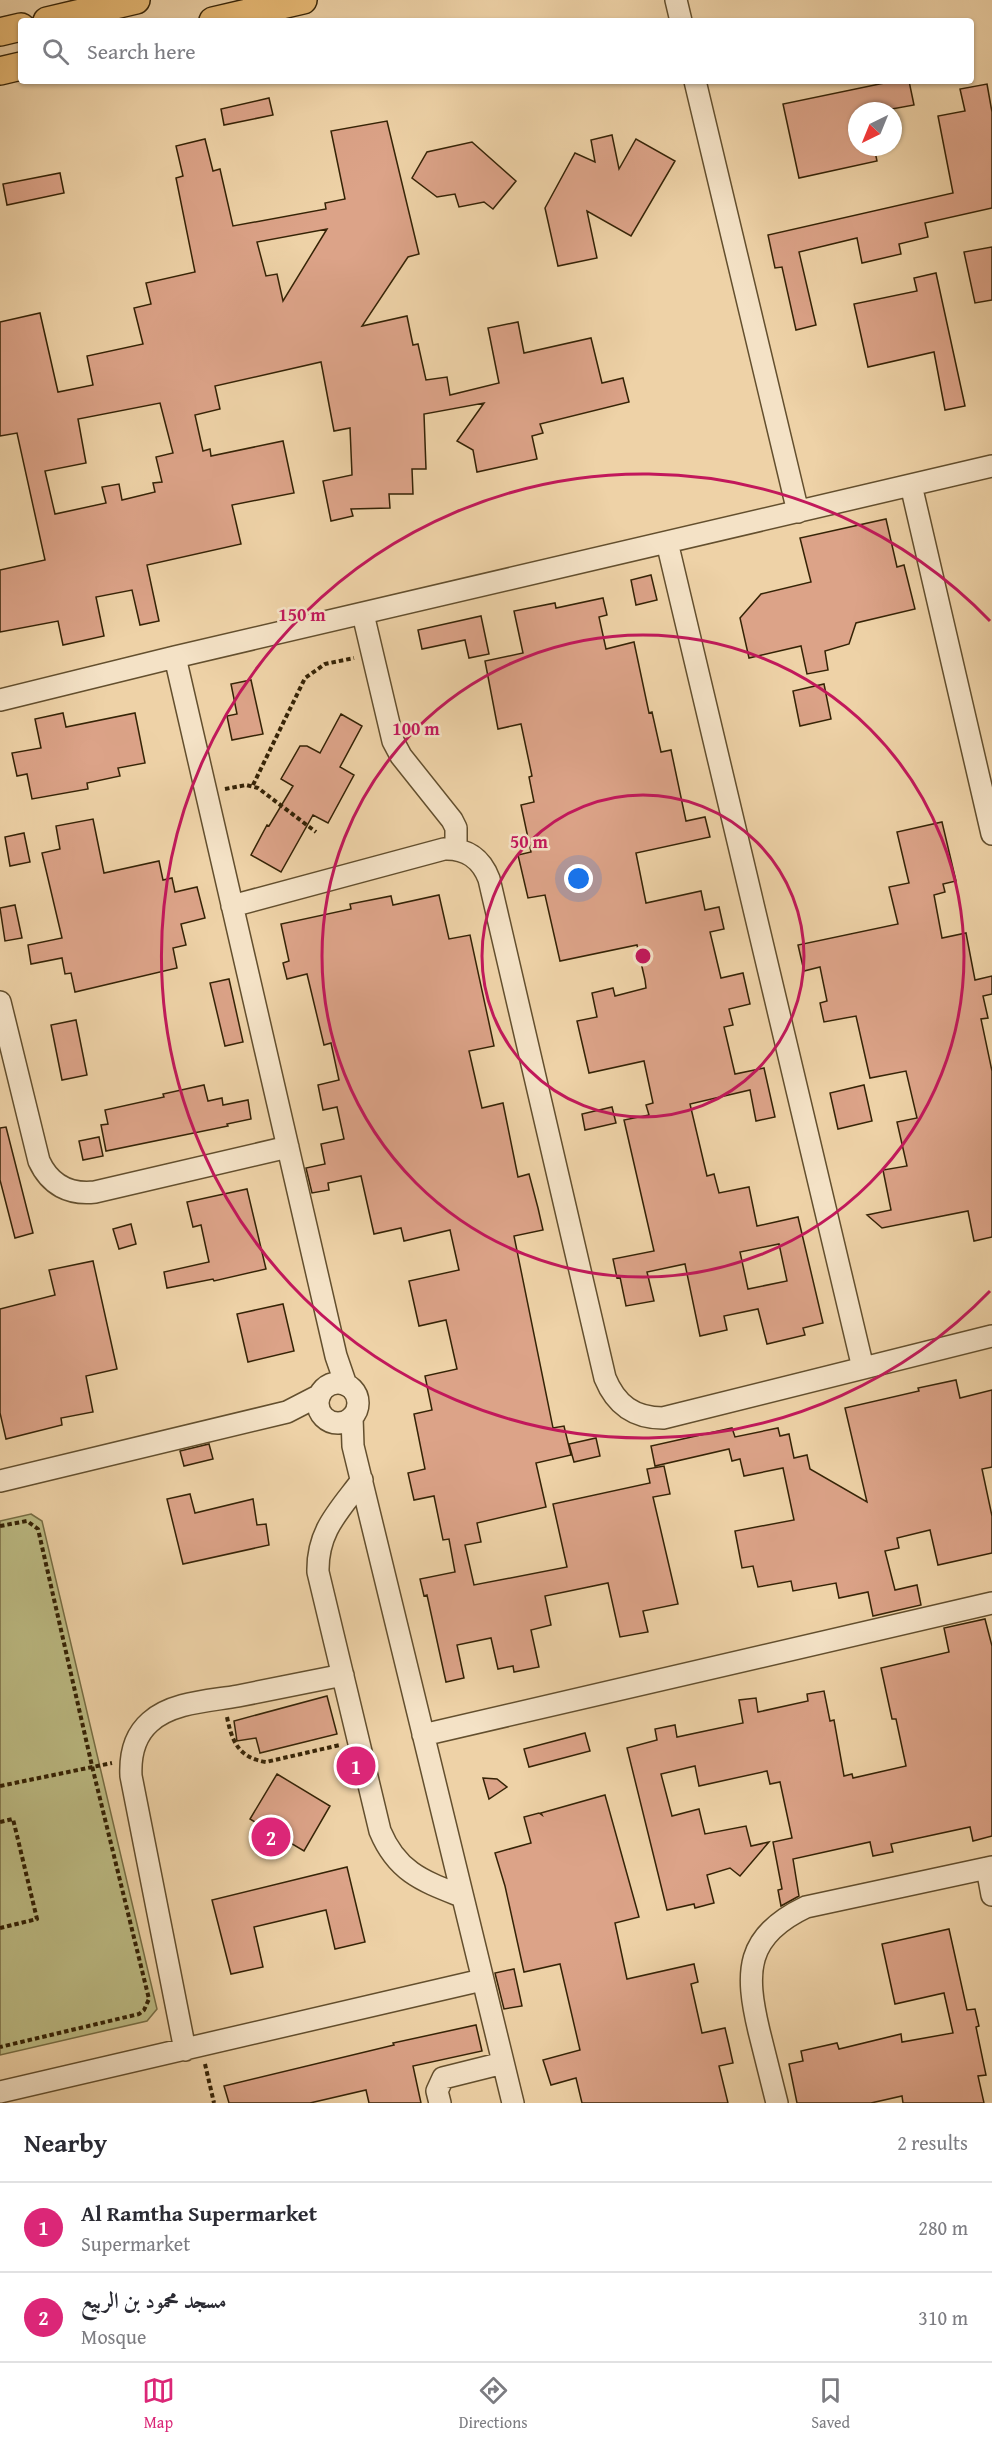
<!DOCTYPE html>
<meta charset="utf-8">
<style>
:root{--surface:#fff;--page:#f2f2f3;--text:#2b2b33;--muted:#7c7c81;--line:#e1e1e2;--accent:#db2777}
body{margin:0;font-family:"Gentium Book Plus",Amiri,serif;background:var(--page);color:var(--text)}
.compass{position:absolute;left:848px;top:102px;width:54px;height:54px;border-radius:50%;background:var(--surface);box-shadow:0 2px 4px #0004;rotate:223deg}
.you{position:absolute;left:579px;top:879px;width:21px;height:21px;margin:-15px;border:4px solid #fff;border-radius:50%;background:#1a73e8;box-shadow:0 0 0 9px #1a73e833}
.badge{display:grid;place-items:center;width:39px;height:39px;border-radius:50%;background:var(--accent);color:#fff;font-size:20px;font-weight:700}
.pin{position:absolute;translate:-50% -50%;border:3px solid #fff;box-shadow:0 2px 6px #0006}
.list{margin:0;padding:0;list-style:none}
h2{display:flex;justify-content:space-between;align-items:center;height:78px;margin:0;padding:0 24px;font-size:26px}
h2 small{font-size:20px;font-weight:400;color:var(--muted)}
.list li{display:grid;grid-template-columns:39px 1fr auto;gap:18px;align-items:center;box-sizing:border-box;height:90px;padding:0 24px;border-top:2px solid var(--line)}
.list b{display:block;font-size:22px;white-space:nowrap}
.list p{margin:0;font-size:20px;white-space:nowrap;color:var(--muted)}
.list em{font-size:20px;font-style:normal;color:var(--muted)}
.icon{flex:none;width:33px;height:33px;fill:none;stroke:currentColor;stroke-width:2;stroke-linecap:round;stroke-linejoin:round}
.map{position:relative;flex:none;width:992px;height:2103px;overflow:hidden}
.search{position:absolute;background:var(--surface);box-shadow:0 2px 4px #0004;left:18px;right:18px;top:18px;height:66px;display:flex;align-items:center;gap:15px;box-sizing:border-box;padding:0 21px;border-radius:6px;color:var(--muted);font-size:22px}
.sheet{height:258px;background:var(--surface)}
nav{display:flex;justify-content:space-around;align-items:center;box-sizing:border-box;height:84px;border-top:2px solid var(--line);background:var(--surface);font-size:16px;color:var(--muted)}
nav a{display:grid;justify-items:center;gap:3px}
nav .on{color:var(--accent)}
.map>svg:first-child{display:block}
.green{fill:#bcbb84;stroke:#786f45;stroke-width:1.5}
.building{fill:#dca388;stroke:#352306;stroke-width:1.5;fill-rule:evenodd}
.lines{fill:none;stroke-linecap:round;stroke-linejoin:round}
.minor-casing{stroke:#634f2e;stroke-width:24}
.major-casing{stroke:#352306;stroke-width:30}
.path{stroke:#352306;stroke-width:4;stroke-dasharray:4.5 3;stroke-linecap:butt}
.minor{stroke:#f4e2c6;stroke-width:21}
.major{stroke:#e7b974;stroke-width:27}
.ring{fill:none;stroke:#c2185b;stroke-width:3}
.centre{fill:#c2185b;stroke:#f4e2c6;stroke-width:3}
.ring-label{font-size:18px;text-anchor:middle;font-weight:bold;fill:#c2185b;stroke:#f4e2c6;stroke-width:5;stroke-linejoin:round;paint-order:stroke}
</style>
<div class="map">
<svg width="992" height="2103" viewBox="0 0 992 2103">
<rect width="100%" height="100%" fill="#eed2a7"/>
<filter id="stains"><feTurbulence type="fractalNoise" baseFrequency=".00333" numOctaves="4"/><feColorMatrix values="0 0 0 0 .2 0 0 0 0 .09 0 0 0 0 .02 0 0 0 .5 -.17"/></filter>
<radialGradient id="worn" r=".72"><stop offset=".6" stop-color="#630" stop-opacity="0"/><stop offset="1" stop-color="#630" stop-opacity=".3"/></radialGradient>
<!-- green -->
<path class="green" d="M 31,1514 L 42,1521 L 157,2009 L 147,2021 L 0,2055 L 0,1521 Z"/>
<!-- building -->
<path class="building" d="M 894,81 L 909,81 L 914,105 L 881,111 L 857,111 L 857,147 L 874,147 L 877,161 L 799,178 L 783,104 Z
M 987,84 L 992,112 L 992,208 L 925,223 L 928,237 L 899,244 L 901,254 L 862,263 L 857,238 L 799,252 L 816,325 L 796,330 L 782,267 L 775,268 L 768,235 L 953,193 L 938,116 L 965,111 L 960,89 Z
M 269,98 L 273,115 L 224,125 L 221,109 Z
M 387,121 L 419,254 L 408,257 L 362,326 L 407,316 L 413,345 L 418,344 L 426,380 L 447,377 L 450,395 L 499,383 L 488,328 L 518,322 L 524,353 L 591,338 L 602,383 L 623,378 L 629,402 L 540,424 L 543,433 L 532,436 L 537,459 L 477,472 L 473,450 L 457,441 L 484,403 L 424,414 L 426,469 L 412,469 L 413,494 L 389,494 L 390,508 L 351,509 L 353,516 L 331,521 L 323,481 L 352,475 L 350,428 L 334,431 L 321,362 L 215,386 L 220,409 L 195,415 L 203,451 L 210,449 L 211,456 L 283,441 L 294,493 L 232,505 L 241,544 L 147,565 L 159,621 L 140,625 L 132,590 L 96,597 L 104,636 L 63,645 L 58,621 L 0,632 L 0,570 L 45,560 L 17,433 L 0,436 L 0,322 L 40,313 L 58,392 L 93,385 L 87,356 L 143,344 L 134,308 L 151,304 L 146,283 L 195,272 L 176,178 L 183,176 L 176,146 L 205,139 L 213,171 L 220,169 L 233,226 L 326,209 L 325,203 L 345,199 L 331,131 ZM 327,229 L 283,301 L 277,274 L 266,276 L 257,242 ZM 160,403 L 173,453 L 156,457 L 162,482 L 153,483 L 155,492 L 122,500 L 119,484 L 102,487 L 106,503 L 55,514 L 45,471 L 86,463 L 78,419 Z
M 612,135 L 619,169 L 636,139 L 675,161 L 631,236 L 587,211 L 597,258 L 558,266 L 545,208 L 575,153 L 595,162 L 591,140 Z
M 472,142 L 516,181 L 493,209 L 484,202 L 459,207 L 455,194 L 437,197 L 412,178 L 427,152 Z
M 60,173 L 64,193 L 7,205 L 3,184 Z
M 992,247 L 992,300 L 975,303 L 964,252 Z
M 936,273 L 965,406 L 945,410 L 934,352 L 868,367 L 854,304 L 917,291 L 914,278 Z
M 886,519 L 897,567 L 904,565 L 915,609 L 856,623 L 849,644 L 825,651 L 828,670 L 807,674 L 801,646 L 749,658 L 740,618 L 761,594 L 811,582 L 800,538 Z
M 651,575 L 657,600 L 636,605 L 631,580 Z
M 603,598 L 607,615 L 599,617 L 606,649 L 634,642 L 649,713 L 652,712 L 661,752 L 671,750 L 686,821 L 705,817 L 710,837 L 636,853 L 646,903 L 701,891 L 705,910 L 719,907 L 724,929 L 710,932 L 721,978 L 743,973 L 750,1004 L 729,1009 L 733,1025 L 724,1027 L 735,1074 L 764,1068 L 775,1117 L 756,1121 L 750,1090 L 690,1104 L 707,1176 L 714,1174 L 719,1193 L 749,1187 L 757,1226 L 798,1217 L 823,1323 L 803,1328 L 805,1335 L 767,1344 L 758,1309 L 724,1316 L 727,1330 L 700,1336 L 685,1264 L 647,1272 L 654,1301 L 626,1306 L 620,1277 L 617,1278 L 613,1259 L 654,1251 L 624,1120 L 649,1115 L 646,1105 L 653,1103 L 644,1061 L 589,1073 L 577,1021 L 597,1017 L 592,993 L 613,988 L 615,996 L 646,988 L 645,980 L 637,945 L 560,961 L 545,895 L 528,898 L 518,855 L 531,852 L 521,805 L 534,802 L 529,777 L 532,776 L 521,724 L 498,729 L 485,661 L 523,653 L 514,611 L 555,603 L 556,608 ZM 779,1244 L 787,1281 L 748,1289 L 740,1252 Z
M 481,616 L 489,654 L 469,658 L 465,640 L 422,649 L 418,630 Z
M 251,680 L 263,734 L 232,740 L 227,716 L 237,714 L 231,684 Z
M 824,684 L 831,719 L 800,726 L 793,691 Z
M 63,713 L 66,727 L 135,713 L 145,763 L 118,768 L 120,776 L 87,783 L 88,789 L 32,799 L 27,774 L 17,776 L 12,753 L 41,748 L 35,719 Z
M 341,714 L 362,726 L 340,767 L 354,775 L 328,823 L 313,815 L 281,872 L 251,855 L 267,825 L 269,826 L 293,786 L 281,779 L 300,746 L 307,746 L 320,753 Z
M 93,819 L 104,873 L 159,861 L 163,880 L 172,878 L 175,892 L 197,887 L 205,918 L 181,924 L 186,945 L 173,948 L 177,968 L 75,992 L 71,973 L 65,974 L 62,958 L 31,964 L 28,945 L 62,938 L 42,853 L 60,849 L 56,826 Z
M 942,822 L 956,881 L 943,884 L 945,892 L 934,895 L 942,938 L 966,933 L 975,980 L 992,976 L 992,994 L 983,996 L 988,1018 L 981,1019 L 992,1071 L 992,1237 L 974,1241 L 968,1211 L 882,1228 L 867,1215 L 891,1210 L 883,1170 L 907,1166 L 897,1122 L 917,1118 L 906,1071 L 870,1078 L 856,1016 L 824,1022 L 820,1003 L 827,1001 L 820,967 L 804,971 L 798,945 L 898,924 L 889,887 L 909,883 L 897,832 Z
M 24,833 L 30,862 L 10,866 L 5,837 Z
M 439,895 L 449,939 L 470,935 L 494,1046 L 469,1051 L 482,1108 L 503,1103 L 518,1177 L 529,1174 L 538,1208 L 543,1230 L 514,1236 L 553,1428 L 564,1426 L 571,1455 L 536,1463 L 546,1507 L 477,1523 L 481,1542 L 465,1545 L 474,1585 L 567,1567 L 553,1504 L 650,1483 L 647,1469 L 664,1466 L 670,1494 L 653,1497 L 678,1604 L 643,1611 L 648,1632 L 620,1637 L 608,1583 L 545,1596 L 551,1625 L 531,1630 L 539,1667 L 514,1672 L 513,1666 L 498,1669 L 491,1638 L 457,1645 L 464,1678 L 446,1682 L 427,1595 L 424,1596 L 420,1579 L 455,1572 L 449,1539 L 443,1540 L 434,1496 L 414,1500 L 408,1473 L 425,1469 L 414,1414 L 432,1410 L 425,1376 L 457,1369 L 446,1320 L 419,1326 L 409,1281 L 459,1270 L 450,1230 L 404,1241 L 401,1228 L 374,1234 L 361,1176 L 328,1183 L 329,1190 L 312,1193 L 306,1168 L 325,1164 L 321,1144 L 344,1139 L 337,1107 L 323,1110 L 318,1085 L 339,1080 L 331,1043 L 324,1045 L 307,974 L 287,979 L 283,963 L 289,961 L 281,924 L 351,909 L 350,904 L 391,896 L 393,905 Z
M 15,905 L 22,938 L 5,941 L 0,908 Z
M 229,979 L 243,1042 L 225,1046 L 210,983 Z
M 76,1020 L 87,1075 L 62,1080 L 51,1025 Z
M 204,1085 L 208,1101 L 222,1098 L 223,1105 L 248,1100 L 251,1119 L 227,1124 L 228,1126 L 106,1151 L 101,1125 L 108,1124 L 105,1110 L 164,1097 L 163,1094 Z
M 864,1085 L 872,1121 L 838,1129 L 830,1093 Z
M 612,1107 L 616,1123 L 585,1130 L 582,1114 Z
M 6,1127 L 33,1233 L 15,1238 L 0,1180 L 0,1128 Z
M 99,1137 L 103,1156 L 83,1160 L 79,1141 Z
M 247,1189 L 266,1269 L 214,1281 L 213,1279 L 167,1288 L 164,1272 L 209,1262 L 201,1225 L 193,1227 L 187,1202 Z
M 131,1224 L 136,1244 L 119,1249 L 113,1229 Z
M 93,1261 L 117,1369 L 86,1376 L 93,1412 L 61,1418 L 62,1425 L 6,1439 L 0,1413 L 0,1309 L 55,1295 L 49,1270 Z
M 283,1304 L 294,1351 L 248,1362 L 237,1314 Z
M 956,1380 L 960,1398 L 992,1390 L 992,1467 L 982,1469 L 992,1516 L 992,1553 L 938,1565 L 930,1530 L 897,1538 L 899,1548 L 885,1551 L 895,1590 L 917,1585 L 921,1605 L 873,1616 L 868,1592 L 839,1598 L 836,1583 L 793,1591 L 791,1581 L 758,1587 L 753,1566 L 742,1568 L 735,1531 L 794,1520 L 783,1468 L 744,1476 L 740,1459 L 732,1461 L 729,1449 L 655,1466 L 651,1446 L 732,1428 L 735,1437 L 778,1428 L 780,1436 L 789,1434 L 794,1458 L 807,1455 L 810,1469 L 867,1502 L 845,1408 L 919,1391 L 918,1388 Z
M 596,1438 L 600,1456 L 574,1462 L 569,1444 Z
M 209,1444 L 213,1459 L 184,1466 L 180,1451 Z
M 190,1494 L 195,1513 L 253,1499 L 257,1525 L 266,1524 L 269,1545 L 183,1564 L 167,1499 Z
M 985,1619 L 992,1646 L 992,1836 L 973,1841 L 970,1827 L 891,1844 L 893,1852 L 873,1856 L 870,1842 L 793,1859 L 799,1896 L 781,1906 L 778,1890 L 782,1889 L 773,1842 L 792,1838 L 780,1782 L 770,1784 L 767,1771 L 699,1786 L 695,1766 L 661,1774 L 672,1816 L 699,1809 L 705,1834 L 746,1826 L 751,1846 L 769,1842 L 740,1876 L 730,1868 L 707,1875 L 714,1903 L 695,1908 L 694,1904 L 667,1910 L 627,1748 L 657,1740 L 655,1729 L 675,1725 L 677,1737 L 743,1723 L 739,1700 L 756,1698 L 758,1712 L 808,1701 L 807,1694 L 824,1691 L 830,1721 L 834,1720 L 844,1776 L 852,1774 L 853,1778 L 906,1766 L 896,1719 L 892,1719 L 881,1668 L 949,1652 L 944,1628 Z
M 327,1696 L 337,1734 L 260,1753 L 256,1738 L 237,1741 L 234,1721 Z
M 585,1733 L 590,1751 L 529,1767 L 524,1749 Z
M 277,1774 L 330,1806 L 304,1851 L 250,1819 Z
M 483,1778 L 497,1779 L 507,1787 L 489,1799 Z
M 605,1795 L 639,1917 L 615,1923 L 627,1979 L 694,1964 L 698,1982 L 691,1984 L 702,2033 L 725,2028 L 729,2045 L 733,2063 L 719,2066 L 728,2103 L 582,2103 L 576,2078 L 551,2085 L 543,2060 L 580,2050 L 560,1964 L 524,1972 L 505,1886 L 495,1853 L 531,1843 L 524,1817 L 539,1813 L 542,1815 L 541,1813 Z
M 347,1867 L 365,1942 L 335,1949 L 326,1910 L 254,1927 L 263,1967 L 231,1974 L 212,1900 Z
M 949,1929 L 967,2010 L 975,2009 L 979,2026 L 976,2027 L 986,2075 L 978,2076 L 984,2103 L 903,2103 L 902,2096 L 871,2103 L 797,2103 L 789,2064 L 803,2061 L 801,2051 L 837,2043 L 839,2049 L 901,2034 L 902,2042 L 953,2033 L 944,1993 L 895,2004 L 882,1944 Z
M 514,1969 L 522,2006 L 504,2009 L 495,1973 Z
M 476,2025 L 482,2051 L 413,2066 L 421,2103 L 369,2103 L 366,2090 L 310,2103 L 229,2103 L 224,2086 L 394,2045 L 393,2043 Z"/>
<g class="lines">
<!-- minor casing -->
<g class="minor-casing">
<path id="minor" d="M 676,0 L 681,21
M 695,81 L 798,512
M 911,485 L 992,834
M 667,542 L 863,1368
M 363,614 L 393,741 L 401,756 L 452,820 L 456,828 L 456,849
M 175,657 L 336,1356 L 346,1385
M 0,700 L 175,657 L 992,466
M 232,906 L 444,849 C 466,848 481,858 489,879 L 605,1378 C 616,1405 634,1418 663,1418 L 992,1336
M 0,1002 L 39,1161 C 50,1185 69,1195 95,1192 L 288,1147
M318 1403a20 20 0 1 1 40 0a20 20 0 1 1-40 0Z
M 352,1417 L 353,1446 L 513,2103
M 362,1480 C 339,1511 317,1531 318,1572 L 380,1831 C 397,1872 423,1881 461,1896
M 0,1481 L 287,1412 L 320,1395
M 423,1735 L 992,1603
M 987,1868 L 992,1895
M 185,2050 L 131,1776 C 130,1756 134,1736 150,1722 C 172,1702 210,1701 238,1696 C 273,1689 308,1682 343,1675
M 0,2092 L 482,1980
M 440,2103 L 437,2091 L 443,2078 L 503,2063
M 777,2103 C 771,2079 765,2055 759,2031 C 745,1972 745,1936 806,1907 L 992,1867"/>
</g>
<!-- major casing -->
<g class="major-casing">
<path id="major" d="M 47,21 L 136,0
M 213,21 L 303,0
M 0,32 L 21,27
M 0,71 L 21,66"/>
</g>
<!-- path -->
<path class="path" d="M 253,785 L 305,678 L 325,664 L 354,658
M 225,789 L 246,785 L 258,788 L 316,832
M 0,1526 L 27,1521 L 38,1529 L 92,1766 L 149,1999 L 144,2010 L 139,2014 L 0,2047
M 227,1717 C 232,1742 239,1758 266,1762 L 340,1745
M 0,1786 L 112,1763
M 0,1822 L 13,1819 L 37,1919 L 0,1928
M 205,2064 L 214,2103"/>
<!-- minor -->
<use href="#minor" class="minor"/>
<!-- major -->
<use href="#major" class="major"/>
</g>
<!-- distance rings -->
<g class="ring">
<circle cx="643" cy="956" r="161"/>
<circle cx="643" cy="956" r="321"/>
<path d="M990 1291A482 482 0 1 1 990 621"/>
</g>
<circle cx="643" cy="956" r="9" class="centre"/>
<g class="ring-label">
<text x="302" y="621">150 m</text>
<text x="416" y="735">100 m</text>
<text x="529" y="848">50 m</text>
</g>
<rect width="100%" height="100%" filter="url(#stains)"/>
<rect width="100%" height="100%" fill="url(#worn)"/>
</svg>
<svg class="compass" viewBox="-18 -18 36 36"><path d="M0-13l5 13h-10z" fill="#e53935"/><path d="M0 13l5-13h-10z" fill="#7c7c81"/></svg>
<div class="you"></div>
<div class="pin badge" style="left:356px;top:1766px">1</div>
<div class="pin badge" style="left:271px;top:1837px">2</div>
<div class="search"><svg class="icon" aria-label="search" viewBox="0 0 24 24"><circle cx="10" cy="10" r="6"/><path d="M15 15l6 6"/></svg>Search here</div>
</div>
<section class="sheet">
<h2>Nearby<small>2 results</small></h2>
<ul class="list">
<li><span class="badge">1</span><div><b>Al Ramtha Supermarket</b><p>Supermarket</p></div><em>280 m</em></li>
<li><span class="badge">2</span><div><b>مسجد محمود بن الربيع</b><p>Mosque</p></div><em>310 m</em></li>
</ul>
</section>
<nav>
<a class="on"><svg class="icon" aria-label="map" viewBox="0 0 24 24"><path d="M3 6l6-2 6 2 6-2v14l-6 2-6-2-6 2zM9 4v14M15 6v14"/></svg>Map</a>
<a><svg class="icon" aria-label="directions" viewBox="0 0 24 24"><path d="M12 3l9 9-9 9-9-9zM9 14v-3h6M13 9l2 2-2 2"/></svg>Directions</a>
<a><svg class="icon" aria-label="saved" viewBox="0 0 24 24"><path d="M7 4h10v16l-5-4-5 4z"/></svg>Saved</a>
</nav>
